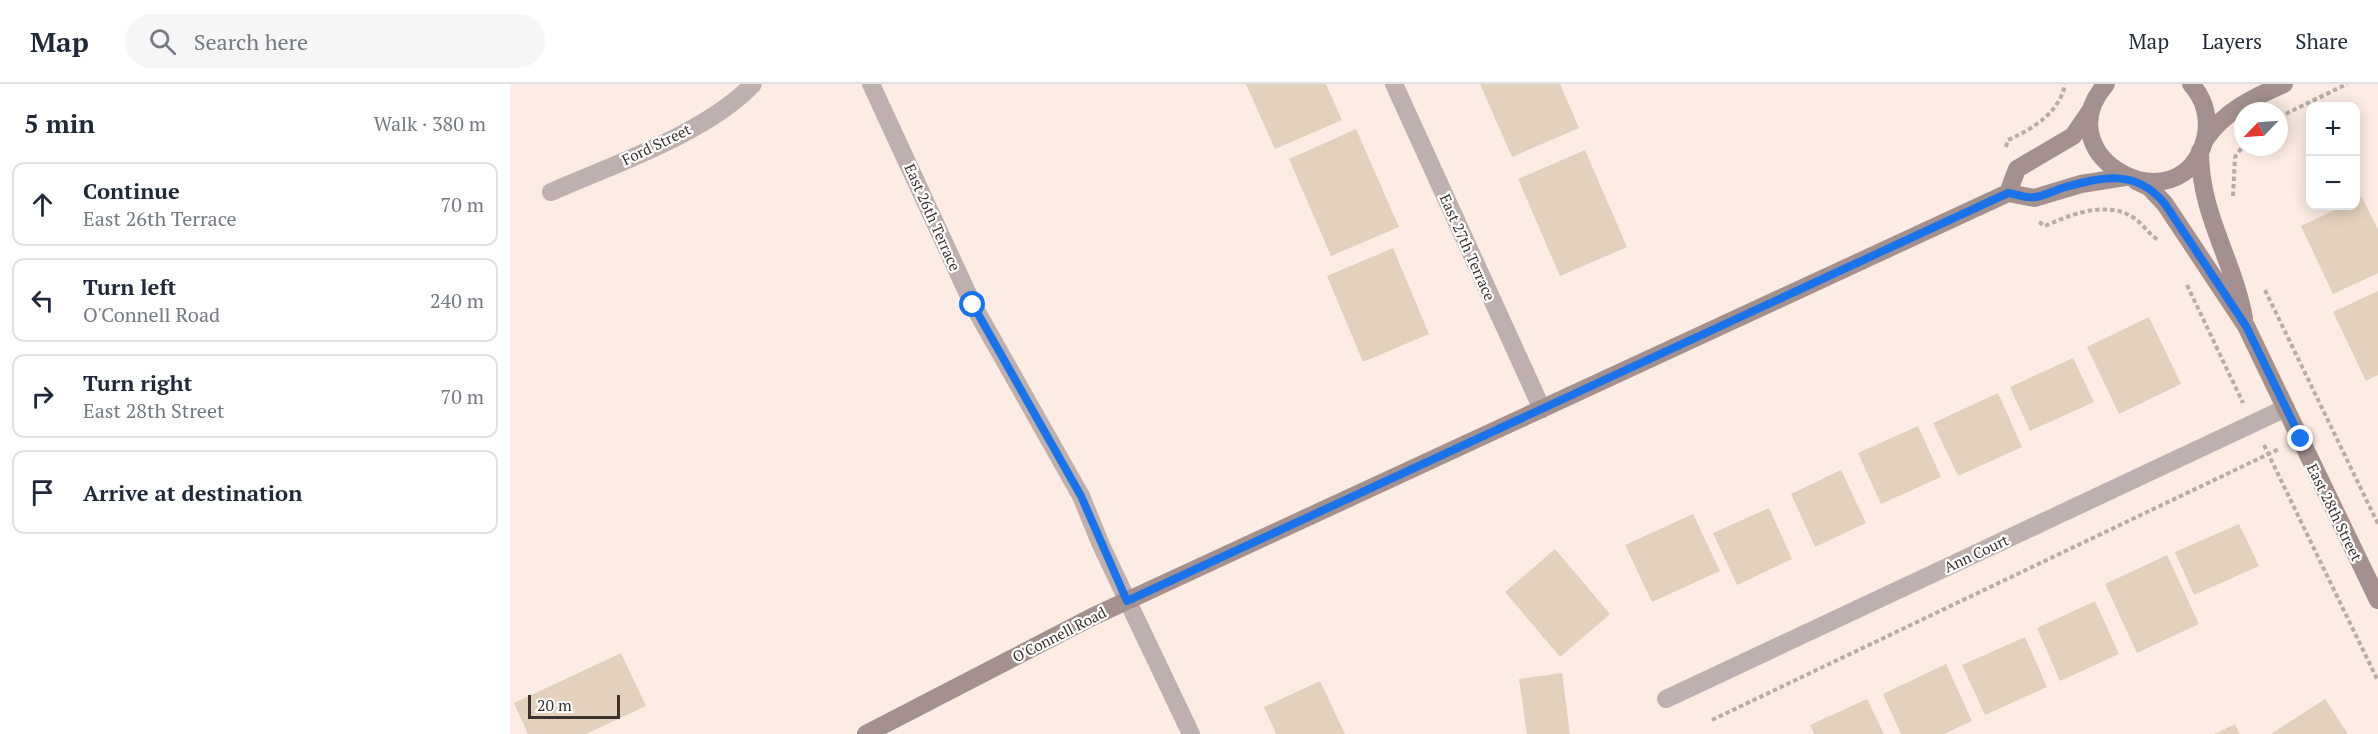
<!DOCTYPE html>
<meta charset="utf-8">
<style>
:root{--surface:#fff;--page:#f6f6f7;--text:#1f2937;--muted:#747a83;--line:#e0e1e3}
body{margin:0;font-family:"PT Serif",serif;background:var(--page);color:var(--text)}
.controls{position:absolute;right:18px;top:18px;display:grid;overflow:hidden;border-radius:12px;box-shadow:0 3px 15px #0003}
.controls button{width:54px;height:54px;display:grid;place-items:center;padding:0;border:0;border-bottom:2px solid var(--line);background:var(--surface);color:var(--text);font:30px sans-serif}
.compass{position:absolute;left:1724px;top:18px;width:54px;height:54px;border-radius:50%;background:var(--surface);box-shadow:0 3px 15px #0003;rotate:245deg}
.scale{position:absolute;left:18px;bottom:15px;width:92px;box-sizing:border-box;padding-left:6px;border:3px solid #3c322d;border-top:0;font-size:16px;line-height:21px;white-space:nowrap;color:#3c322d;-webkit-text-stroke:4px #fff;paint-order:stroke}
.stop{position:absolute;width:18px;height:18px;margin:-14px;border:4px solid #1a73e8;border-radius:50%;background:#fff}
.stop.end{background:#1a73e8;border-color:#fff;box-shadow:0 2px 6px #0008}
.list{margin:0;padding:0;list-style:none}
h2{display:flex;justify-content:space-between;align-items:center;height:78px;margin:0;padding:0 24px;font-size:26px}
h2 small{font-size:20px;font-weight:400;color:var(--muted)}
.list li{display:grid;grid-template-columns:39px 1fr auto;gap:18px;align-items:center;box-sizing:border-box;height:84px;margin:0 12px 12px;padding:0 12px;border:2px solid var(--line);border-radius:12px}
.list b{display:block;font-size:22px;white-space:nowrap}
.list p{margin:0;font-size:20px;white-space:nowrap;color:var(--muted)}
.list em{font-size:20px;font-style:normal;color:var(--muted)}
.icon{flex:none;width:33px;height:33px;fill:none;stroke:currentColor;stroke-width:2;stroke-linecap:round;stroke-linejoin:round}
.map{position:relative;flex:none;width:1868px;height:650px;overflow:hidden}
header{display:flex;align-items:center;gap:36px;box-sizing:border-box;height:84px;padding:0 30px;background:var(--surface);border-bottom:2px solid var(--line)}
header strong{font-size:28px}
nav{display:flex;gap:33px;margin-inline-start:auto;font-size:21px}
.search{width:420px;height:54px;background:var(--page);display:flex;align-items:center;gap:15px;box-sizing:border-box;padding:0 21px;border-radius:33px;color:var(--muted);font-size:22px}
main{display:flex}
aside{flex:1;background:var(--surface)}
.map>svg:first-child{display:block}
.building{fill:#e3d1bd}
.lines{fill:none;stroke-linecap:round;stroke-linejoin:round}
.path{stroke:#bbada6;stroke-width:4;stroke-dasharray:4.5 3;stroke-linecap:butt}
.street{stroke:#bdb0ae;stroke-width:18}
.secondary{stroke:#a4918f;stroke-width:18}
.route{stroke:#1a73e8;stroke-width:8}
.labels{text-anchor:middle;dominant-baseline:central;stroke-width:4.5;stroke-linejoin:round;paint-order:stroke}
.street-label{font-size:15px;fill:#3c322d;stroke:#fff}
</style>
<header>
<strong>Map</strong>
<div class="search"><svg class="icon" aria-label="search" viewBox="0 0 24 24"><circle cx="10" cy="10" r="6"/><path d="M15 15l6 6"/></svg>Search here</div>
<nav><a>Map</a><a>Layers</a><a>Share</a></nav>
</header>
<main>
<aside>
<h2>5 min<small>Walk · 380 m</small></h2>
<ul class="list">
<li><svg class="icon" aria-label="ahead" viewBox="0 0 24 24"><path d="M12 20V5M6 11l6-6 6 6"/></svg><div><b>Continue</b><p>East 26th Terrace</p></div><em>70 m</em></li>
<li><svg class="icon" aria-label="left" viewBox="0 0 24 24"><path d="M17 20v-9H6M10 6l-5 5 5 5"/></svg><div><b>Turn left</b><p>O'Connell Road</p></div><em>240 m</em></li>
<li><svg class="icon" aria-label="right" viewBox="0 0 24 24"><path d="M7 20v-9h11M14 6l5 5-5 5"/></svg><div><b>Turn right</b><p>East 28th Street</p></div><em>70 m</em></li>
<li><svg class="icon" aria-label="arrive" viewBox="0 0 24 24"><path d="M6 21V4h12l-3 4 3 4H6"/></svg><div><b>Arrive at destination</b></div></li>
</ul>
</aside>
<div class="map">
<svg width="1868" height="650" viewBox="0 0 1868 650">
<rect width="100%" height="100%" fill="#fcece4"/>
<!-- building -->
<path class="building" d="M 736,0 L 816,0 L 832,36 L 765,65 Z
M 970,0 L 1050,0 L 1069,44 L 1002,73 Z
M 846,45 L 889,143 L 821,172 L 779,75 Z
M 1075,66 L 1117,163 L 1050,192 L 1008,95 Z
M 1852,113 L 1868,146 L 1868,189 L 1823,210 L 1791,142 L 1833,122 L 1846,122 L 1846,116 Z
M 883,164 L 919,250 L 853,278 L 817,192 Z
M 1868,207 L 1868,291 L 1856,297 L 1823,228 Z
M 1639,233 L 1671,300 L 1609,330 L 1577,263 Z
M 1563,274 L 1584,318 L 1520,347 L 1500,303 Z
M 1488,309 L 1512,363 L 1448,392 L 1423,339 Z
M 1408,342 L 1431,393 L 1371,420 L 1348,369 Z
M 1331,386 L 1356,439 L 1305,463 L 1281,410 Z
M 1259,424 L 1282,475 L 1227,501 L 1203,449 Z
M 1183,430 L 1210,487 L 1142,518 L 1115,461 Z
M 1729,440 L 1749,482 L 1684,511 L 1665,468 Z
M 1045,465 L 1100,530 L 1050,573 L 995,508 Z
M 1657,471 L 1689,540 L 1627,569 L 1595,500 Z
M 1585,517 L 1609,570 L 1550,597 L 1527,544 Z
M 1515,553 L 1537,603 L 1475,631 L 1452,581 Z
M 111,569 L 136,622 L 76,650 L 18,650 L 4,619 Z
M 1436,580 L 1462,637 L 1434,650 L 1391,650 L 1373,610 Z
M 1052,589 L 1060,650 L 1017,650 L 1009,595 Z
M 810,597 L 835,650 L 766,650 L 754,623 Z
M 1357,615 L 1374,650 L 1304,650 L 1300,641 Z
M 1815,615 L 1838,650 L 1761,650 Z
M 1725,640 L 1730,650 L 1704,650 Z"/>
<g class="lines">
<!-- path -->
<path class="path" d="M 1769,33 L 1837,0
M 1496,63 L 1498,56 C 1523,45 1550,28 1555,0
M 1723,112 L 1725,73 L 1733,62
M 1529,138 L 1535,142 C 1561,130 1598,116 1624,134 C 1633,140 1640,151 1648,156
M 1677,201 L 1733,319
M 1755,206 L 1868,440
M 1754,361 L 1868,597
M 1202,636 L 1769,365"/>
<!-- street -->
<path class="street" d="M 361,0 L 463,221 L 571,412 L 591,461 L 681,650
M 884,0 L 1032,325
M 41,108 C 102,81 197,49 243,0
M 1156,615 L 1776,324"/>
<!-- secondary -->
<path class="secondary" d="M 1596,0 C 1532,73 1670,147 1695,55 C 1700,36 1695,15 1681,0
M 1695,56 C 1713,28 1744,13 1774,0
M 1690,67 C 1690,131 1723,174 1734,234
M 1626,97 L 1639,103 L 1655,120 L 1736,242 L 1868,516
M 1498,109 L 1507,85 L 1563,52 L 1580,27
M 356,650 L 582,533 L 1498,109 L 1524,114 L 1571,100 L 1615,93"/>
</g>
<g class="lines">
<!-- route -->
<path class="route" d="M 463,221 L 571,412 L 617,517 L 1498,109 C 1506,110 1517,115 1525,113 C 1534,112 1543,107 1552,104 C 1592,93 1626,84 1655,120 L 1736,242 L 1791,355"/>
</g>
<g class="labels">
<!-- street labels -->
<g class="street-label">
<text transform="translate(146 60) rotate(-26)">Ford Street</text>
<text transform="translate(423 133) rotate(66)">East 26th Terrace</text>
<text transform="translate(958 163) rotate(66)">East 27th Terrace</text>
<text transform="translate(1825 428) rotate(64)">East 28th Street</text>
<text transform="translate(1466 469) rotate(-25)">Ann Court</text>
<text transform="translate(549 550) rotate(-27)">O'Connell Road</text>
</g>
</g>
</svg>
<div class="controls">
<button>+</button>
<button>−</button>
</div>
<svg class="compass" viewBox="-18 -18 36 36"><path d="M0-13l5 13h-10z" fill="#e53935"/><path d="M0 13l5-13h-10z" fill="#747a83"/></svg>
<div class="scale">20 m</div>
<div class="stop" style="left:463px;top:221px"></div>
<div class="stop end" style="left:1791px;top:355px"></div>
</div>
</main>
